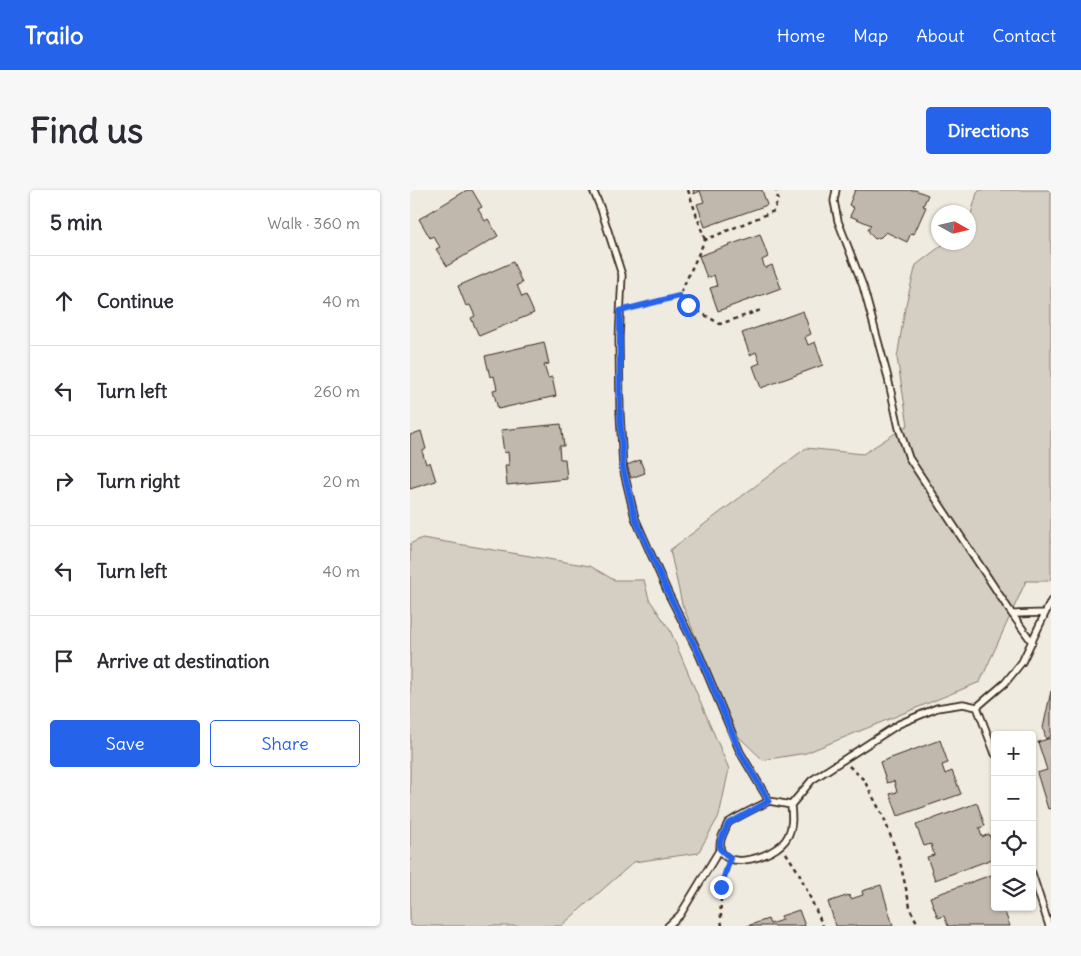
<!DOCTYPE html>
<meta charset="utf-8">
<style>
:root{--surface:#fff;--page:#f7f7f7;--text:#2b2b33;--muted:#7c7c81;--line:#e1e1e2;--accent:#2563eb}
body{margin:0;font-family:Delius,sans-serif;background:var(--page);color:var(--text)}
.controls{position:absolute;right:15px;bottom:15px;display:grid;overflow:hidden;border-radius:5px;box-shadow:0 1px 4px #0004}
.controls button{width:45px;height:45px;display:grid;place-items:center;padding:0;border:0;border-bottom:1px solid var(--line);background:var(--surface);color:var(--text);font:25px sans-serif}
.compass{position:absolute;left:521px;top:15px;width:45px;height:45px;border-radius:50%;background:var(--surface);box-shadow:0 1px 4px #0004;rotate:98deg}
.stop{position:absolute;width:15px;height:15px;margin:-11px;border:4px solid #2563eb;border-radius:50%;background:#fff}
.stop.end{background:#2563eb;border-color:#fff;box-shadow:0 1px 5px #0008}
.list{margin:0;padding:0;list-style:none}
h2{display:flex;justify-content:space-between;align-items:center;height:65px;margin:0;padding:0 20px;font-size:21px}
h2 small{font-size:16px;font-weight:400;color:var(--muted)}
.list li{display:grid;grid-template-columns:32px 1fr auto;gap:15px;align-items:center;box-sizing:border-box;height:90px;padding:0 20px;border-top:1px solid var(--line)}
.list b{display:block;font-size:19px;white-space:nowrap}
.list em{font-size:16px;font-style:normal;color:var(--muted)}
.actions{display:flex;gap:10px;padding:15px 20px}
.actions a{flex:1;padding:11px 0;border:1px solid var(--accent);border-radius:5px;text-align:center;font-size:18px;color:var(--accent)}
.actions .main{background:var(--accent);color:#fff}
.icon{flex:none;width:28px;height:28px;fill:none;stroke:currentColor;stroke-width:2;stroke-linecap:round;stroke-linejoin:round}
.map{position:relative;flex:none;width:641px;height:736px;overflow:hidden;border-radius:5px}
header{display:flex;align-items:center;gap:30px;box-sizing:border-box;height:70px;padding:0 25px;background:var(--accent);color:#fff}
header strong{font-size:24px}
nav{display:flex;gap:28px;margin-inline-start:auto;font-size:18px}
.intro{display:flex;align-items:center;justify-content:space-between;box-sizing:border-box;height:120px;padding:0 30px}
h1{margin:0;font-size:35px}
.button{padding:12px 22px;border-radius:5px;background:var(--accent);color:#fff;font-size:18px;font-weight:700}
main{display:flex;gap:30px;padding:0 30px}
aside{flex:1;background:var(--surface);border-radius:5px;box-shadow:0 1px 4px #0004}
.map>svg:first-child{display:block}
.green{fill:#d5cec3;stroke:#887c70}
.building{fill:#c0b8ad;stroke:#3b2a1e}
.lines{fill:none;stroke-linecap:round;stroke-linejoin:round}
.lane-casing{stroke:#3b2a1e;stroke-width:9}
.path{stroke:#3b2a1e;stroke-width:2.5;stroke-dasharray:4 4;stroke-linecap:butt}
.lane{stroke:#fbf7ec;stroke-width:5.5}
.route{stroke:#2563eb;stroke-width:6}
</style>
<header>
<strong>Trailo</strong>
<nav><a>Home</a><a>Map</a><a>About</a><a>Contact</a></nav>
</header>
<div class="intro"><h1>Find us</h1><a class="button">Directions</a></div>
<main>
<aside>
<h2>5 min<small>Walk · 360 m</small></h2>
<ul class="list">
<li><svg class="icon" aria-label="ahead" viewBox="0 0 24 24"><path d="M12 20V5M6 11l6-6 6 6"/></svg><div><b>Continue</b></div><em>40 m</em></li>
<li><svg class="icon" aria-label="left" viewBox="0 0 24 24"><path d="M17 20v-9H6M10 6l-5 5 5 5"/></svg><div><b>Turn left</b></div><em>260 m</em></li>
<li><svg class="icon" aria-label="right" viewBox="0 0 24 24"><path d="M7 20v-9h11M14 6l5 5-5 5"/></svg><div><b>Turn right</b></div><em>20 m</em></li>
<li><svg class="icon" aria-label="left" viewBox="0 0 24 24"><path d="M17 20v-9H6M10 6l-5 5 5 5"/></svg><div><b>Turn left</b></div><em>40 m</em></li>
<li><svg class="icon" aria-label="arrive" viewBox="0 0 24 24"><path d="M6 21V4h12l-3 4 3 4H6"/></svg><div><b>Arrive at destination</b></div></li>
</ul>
<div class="actions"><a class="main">Save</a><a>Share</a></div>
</aside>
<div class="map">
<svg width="641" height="736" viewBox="0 0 641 736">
<rect width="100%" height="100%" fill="#f0ebe0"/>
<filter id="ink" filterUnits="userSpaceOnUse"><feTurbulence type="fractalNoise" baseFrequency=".02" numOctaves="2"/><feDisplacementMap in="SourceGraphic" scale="10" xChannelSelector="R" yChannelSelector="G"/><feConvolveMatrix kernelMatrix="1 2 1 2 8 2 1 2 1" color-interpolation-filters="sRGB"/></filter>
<g filter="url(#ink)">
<!-- green -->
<path class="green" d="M 570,0 L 641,0 L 641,389 L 638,391 L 616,391 L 570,492 L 396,563 L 353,570 L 327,545 L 272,414 L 260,360 L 396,258 L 453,264 L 498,235 L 487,168 L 495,118 L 506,75 L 535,53 L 558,52 L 559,31 L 567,3 Z
M 12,348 L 180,376 L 204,390 L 234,390 L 239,409 L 260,440 L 319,579 L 309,626 L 288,663 L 224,672 L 151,736 L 0,736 L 0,354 Z"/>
<!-- building -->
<path class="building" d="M 57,0 L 62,0 L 72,17 L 68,19 L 75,31 L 78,29 L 88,46 L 37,76 L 26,59 L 30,57 L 23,46 L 20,48 L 9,29 Z
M 283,0 L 352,0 L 357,15 L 295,37 L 287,14 L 294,12 L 290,1 L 284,4 Z
M 445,0 L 505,0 L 518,5 L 513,16 L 516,17 L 504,44 L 501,43 L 497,52 L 476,42 L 471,47 L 465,49 L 461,45 L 458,40 L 461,35 L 440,26 L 444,18 L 439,15 Z
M 350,44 L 358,67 L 352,70 L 355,78 L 362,75 L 371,98 L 308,121 L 300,98 L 307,96 L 304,85 L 297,88 L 289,66 Z
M 103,72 L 112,93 L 107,95 L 112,107 L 116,105 L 124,123 L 69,146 L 61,128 L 65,126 L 60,115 L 56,116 L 48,96 Z
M 393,121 L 401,144 L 395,147 L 398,155 L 405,152 L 413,175 L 351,198 L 343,176 L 350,173 L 346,162 L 340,165 L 332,143 Z
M 134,152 L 139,174 L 134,175 L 138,188 L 142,187 L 146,206 L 88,219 L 83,200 L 87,199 L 84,186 L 80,187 L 75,166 Z
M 151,234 L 154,256 L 149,256 L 150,269 L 155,269 L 157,289 L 97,295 L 95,275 L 99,275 L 98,262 L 94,263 L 91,240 Z
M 11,241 L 16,259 L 12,261 L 16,274 L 20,272 L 26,291 L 0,299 L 0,245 Z
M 230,270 L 235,283 L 221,288 L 217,275 Z
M 641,501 L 641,546 L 636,549 L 633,538 Z
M 641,548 L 641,618 L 638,619 L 627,583 L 637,580 L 628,552 Z
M 530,550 L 538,573 L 532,575 L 535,584 L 542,581 L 551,604 L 488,626 L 480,604 L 487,602 L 484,591 L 477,593 L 470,572 Z
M 567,613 L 575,636 L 569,638 L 572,647 L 579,644 L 585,660 L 585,668 L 525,690 L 517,667 L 524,665 L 521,654 L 514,656 L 506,635 Z
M 581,685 L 585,696 L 585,710 L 583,710 L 585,717 L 585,719 L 593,717 L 600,736 L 538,736 L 534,726 L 528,728 L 520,707 Z
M 471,695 L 483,736 L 426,736 L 418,712 L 439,705 L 441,709 L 453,705 L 452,701 Z
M 389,720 L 395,736 L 337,736 L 358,729 L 360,734 L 372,730 L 371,726 Z"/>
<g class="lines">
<!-- lane casing -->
<g class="lane-casing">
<path id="lane" d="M 183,0 L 191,19 L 212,85 L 209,149 L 210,223 L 213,278 L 225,328 L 259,405 L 289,464 L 330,562 L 359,611
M 426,0 L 424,11 L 428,31 L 453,96 L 477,184 L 489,238 L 499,268 L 602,424 L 622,452
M 602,424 L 635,423
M 567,517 L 595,493 L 612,472 L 641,411
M 567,517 L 585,564
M 359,611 L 381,615 C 382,626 383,636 378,646 C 366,671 295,686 313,644 C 315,641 316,636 318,633 C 324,628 350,616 359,611 Z
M 381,615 L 402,590 L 489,534 L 527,518 L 553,514 L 567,517
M 622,683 L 639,736
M 258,736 L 270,725 L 310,659"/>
</g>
<!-- path -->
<path class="path" d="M 278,0 L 295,50
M 269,106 L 278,115 L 310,134 L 351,120
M 219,119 L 269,106 L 295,50 L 364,21 L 368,9 L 366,0
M 439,576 L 454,590 L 474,628 L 490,672 L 501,721 L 509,736
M 376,663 L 389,683 L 413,736
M 312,736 C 309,715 311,697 318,677"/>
<!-- lane -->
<use href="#lane" class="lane"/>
</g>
</g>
<g class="lines" filter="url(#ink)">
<!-- route -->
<path class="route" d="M 278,115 L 269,106 L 210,121 L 210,223 L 213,278 L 225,328 L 259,405 L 289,464 L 330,562 L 359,611 L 318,634 L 310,652 L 310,659 L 320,668 L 311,697"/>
</g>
</svg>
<div class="controls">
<button>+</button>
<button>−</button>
<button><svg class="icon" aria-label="locate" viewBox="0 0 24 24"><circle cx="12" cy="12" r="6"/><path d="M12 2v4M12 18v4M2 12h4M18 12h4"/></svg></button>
<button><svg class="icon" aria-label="layers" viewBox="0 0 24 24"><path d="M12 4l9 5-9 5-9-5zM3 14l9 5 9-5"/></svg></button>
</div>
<svg class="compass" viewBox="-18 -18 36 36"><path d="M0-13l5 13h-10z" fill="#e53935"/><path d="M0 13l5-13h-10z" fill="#7c7c81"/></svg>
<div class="stop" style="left:278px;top:115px"></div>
<div class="stop end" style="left:311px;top:697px"></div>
</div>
</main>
